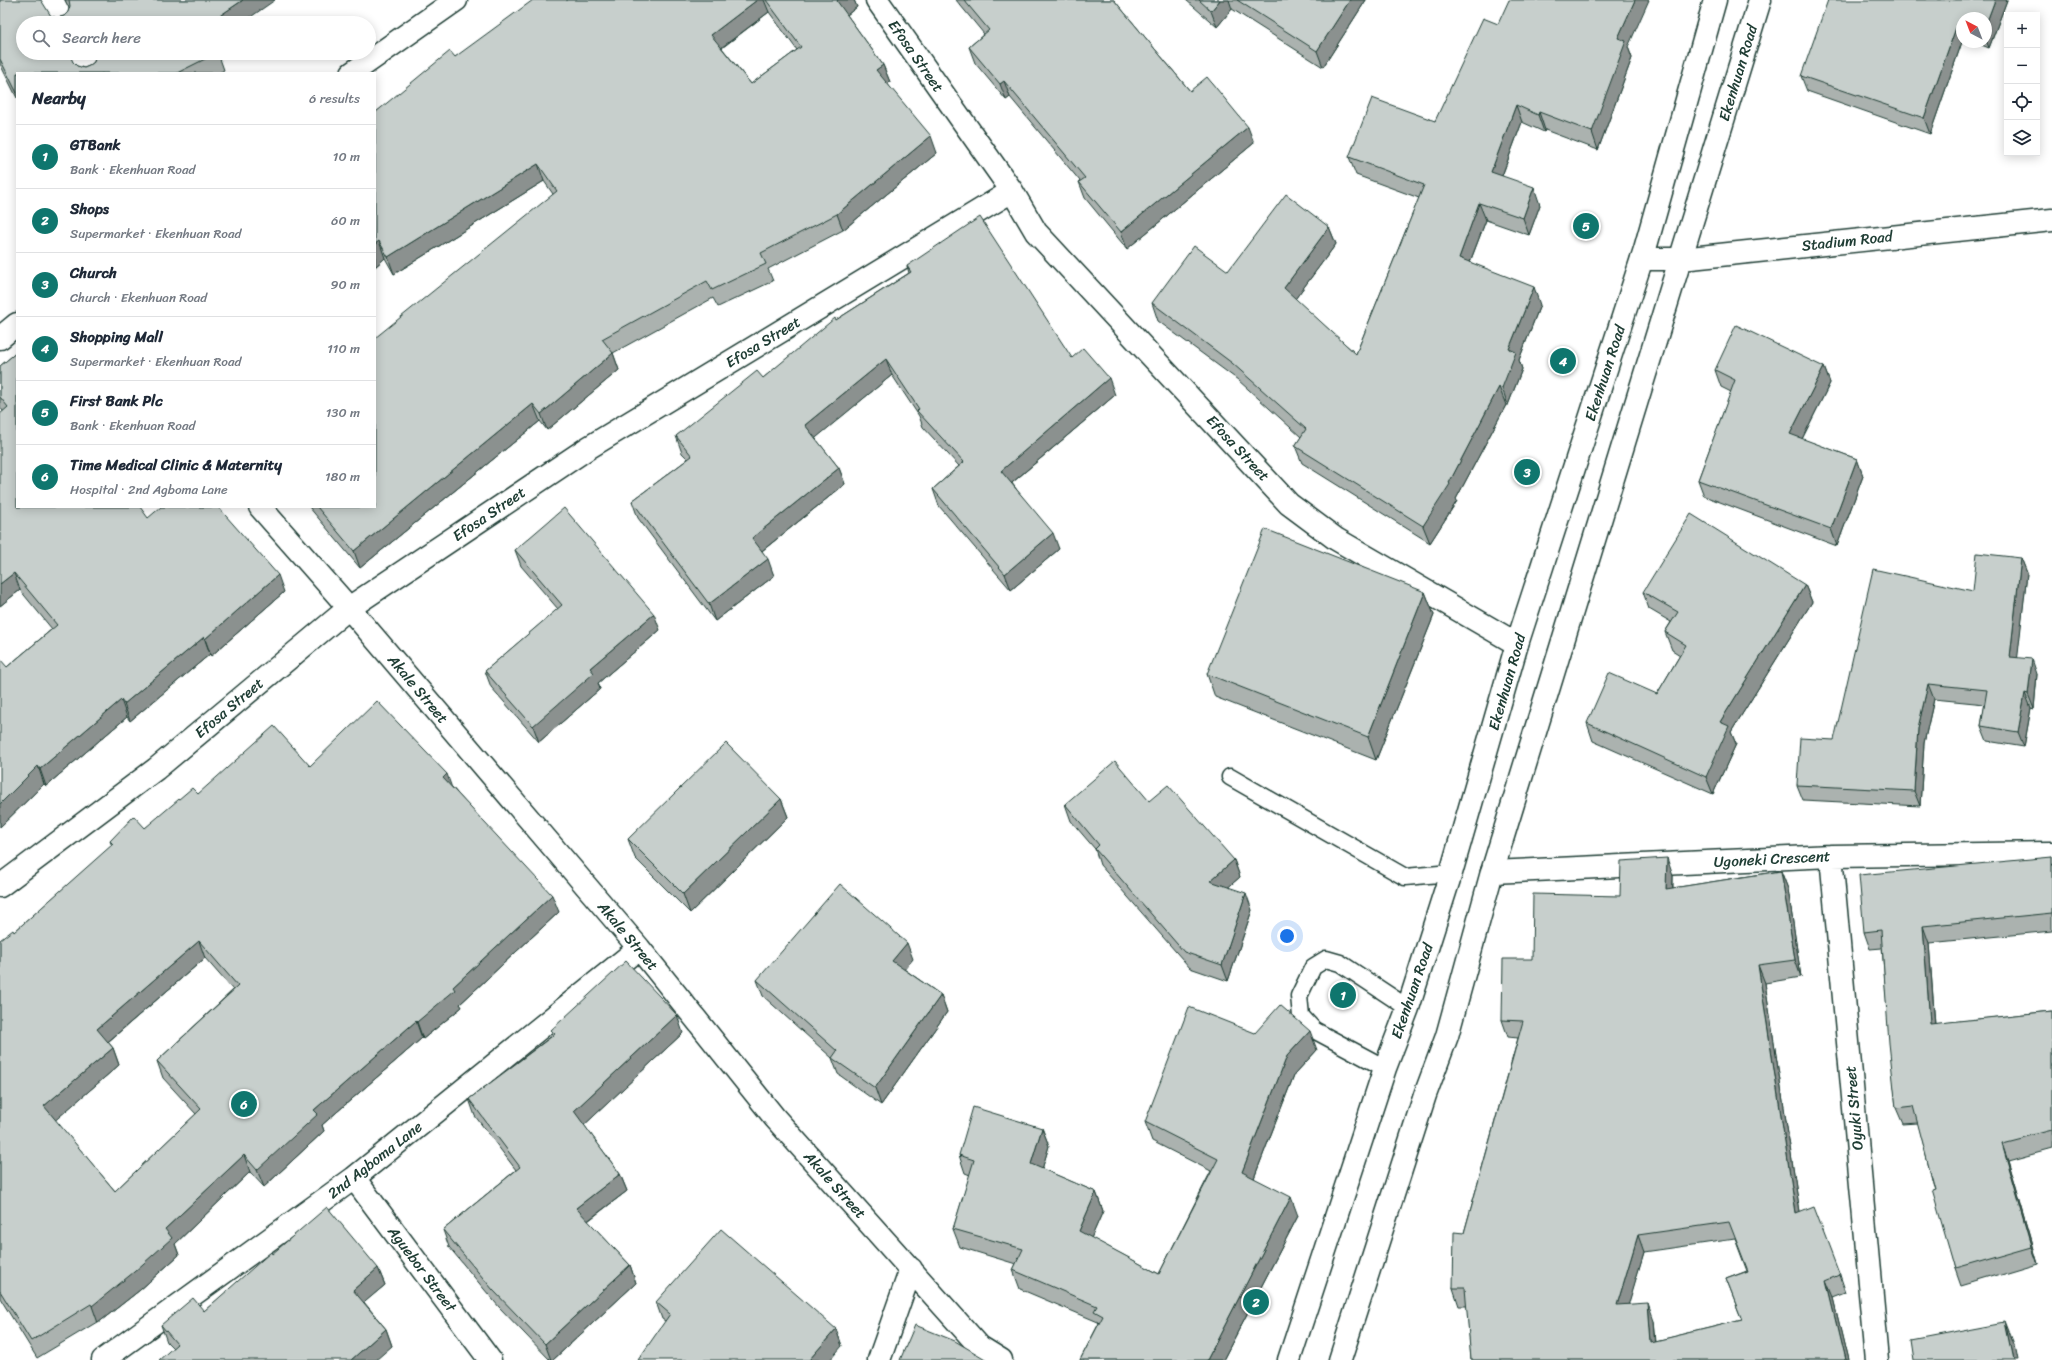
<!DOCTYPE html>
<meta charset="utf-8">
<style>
:root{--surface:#fff;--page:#f6f6f7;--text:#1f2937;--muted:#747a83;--line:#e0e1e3;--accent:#0f766e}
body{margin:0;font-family:Sriracha,sans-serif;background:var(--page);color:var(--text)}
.controls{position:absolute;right:12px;top:12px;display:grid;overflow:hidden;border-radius:0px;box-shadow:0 2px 10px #0003}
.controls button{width:36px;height:36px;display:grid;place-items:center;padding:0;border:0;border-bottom:1px solid var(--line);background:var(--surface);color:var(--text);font:20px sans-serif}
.compass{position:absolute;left:1956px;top:12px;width:36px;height:36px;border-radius:50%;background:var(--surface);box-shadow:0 2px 10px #0003;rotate:318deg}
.you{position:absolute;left:1287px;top:936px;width:14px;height:14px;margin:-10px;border:3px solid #fff;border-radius:50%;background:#1a73e8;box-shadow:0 0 0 6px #1a73e833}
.badge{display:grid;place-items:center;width:26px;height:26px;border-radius:50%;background:var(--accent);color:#fff;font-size:13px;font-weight:700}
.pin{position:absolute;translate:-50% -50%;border:2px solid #fff;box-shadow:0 1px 4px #0006}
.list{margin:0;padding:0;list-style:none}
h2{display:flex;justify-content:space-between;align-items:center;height:52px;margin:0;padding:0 16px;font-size:17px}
h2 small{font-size:13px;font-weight:400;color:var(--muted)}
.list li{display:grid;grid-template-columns:26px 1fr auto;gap:12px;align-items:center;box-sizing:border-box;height:64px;padding:0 16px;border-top:1px solid var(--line)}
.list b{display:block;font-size:15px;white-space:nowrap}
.list p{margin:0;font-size:13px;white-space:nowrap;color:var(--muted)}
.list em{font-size:13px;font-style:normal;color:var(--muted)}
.icon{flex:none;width:22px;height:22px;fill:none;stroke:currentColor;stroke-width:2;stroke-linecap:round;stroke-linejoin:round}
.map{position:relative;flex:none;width:2052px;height:1360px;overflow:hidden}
.search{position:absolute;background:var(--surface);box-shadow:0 2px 10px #0003;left:16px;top:16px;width:360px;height:44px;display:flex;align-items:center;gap:10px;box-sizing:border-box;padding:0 14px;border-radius:22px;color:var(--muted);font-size:15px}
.panel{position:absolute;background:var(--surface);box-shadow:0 2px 10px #0003;left:16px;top:72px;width:360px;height:436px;border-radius:0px}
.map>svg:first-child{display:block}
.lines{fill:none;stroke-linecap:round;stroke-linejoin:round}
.service-casing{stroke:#1f3d34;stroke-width:19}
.minor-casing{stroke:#1f3d34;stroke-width:25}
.tertiary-casing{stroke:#1f3d34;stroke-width:25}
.secondary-casing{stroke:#1f3d34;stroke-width:25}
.service{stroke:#fff;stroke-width:16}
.minor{stroke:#fff;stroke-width:22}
.tertiary{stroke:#fff;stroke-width:22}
.secondary{stroke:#fff;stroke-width:22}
.wall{fill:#abb2af;stroke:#1f3d34;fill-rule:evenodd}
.shaded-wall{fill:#8b918f;stroke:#1f3d34}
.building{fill:#c7cfcc;stroke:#1f3d34;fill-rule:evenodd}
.labels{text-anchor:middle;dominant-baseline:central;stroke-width:4;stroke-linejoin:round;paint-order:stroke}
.street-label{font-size:15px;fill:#1f3d34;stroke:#fff}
</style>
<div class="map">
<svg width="2052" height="1360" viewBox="0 0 2052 1360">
<rect width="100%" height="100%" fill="#fff"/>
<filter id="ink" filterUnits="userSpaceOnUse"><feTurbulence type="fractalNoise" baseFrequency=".025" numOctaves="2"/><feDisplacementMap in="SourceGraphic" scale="8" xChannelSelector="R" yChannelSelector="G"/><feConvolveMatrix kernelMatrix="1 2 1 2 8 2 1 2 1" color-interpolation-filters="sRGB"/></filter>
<g filter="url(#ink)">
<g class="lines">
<!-- service casing -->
<g class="service-casing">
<path id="service" d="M 1230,777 L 1405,877 L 1451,873
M 1385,1068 L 1314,1030 L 1301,1016 L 1299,996 L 1313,967 L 1326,959 L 1340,963 L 1408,1008"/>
</g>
<!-- minor casing -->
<g class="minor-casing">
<path id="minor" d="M 52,0 L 64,23
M 877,0 L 1012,191 L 1036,232 L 1289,504 L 1336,539 L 1517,644
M 79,53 L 90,73
M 352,73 L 456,0
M 0,338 L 17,324
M 260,507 L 349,608 L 639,948 L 775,1118 L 980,1347 L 1001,1360
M 1831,856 L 1877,1360
M 1492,872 L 1831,856 L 2052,853
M 0,886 L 156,769 L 349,608 L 588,448 L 1012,191
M 354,1178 L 490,1360
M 103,1360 L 354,1178 L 639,948
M 879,1360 L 911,1269"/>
</g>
<!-- tertiary casing -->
<g class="tertiary-casing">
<path id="tertiary" d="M 1642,259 L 1681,259 L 2052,220"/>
</g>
<!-- secondary casing -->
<g class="secondary-casing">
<path id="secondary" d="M 1289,1360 L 1385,1068 L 1408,1008 L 1451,873 L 1517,644 L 1645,249 L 1715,0
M 1340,1360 L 1425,1095 L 1447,1036 L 1492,872 L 1760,0"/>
</g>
<!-- service -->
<use href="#service" class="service"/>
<!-- minor -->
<use href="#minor" class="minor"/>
<!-- tertiary -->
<use href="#tertiary" class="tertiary"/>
<!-- secondary -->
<use href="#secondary" class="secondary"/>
</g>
<!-- wall -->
<path class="wall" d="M 0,0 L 57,18 L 64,16 L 68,12 L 69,8 L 65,0 L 275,0 L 23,23 L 73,62 L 77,66 L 84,68 L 89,66 L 94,62 L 95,58 L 92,53 L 218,53 L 224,70 L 219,73 L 17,73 L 17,98 L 0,64 Z
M 568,0 L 854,0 L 857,7 L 847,15 L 883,65 L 890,82 L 887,83 L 937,153 L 843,230 L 768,269 L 773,281 L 718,307 L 713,298 L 613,353 L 619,370 L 547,430 L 540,421 L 360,568 L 309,507 L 375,507 L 553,194 L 544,181 L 394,274 L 385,258 L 375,267 L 376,112 L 455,57 ZM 769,12 L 797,50 L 751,84 L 722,48 Z
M 956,0 L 1114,0 L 1190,91 L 1254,143 L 1127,249 L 1085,198 L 1079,182 L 1080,181 L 1010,97 L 1006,100 L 975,63 L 969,47 L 984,34 Z
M 1186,0 L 1366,0 L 1323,67 L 1232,9 L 1217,27 Z
M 2007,0 L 1989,48 L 1974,42 L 1986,42 L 1986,18 L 1962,18 L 1962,42 L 1930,134 L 1807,91 L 1801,76 Z
M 1498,24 L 1628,47 L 1632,58 L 1598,150 L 1545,130 L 1544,132 L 1522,122 L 1502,176 L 1540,205 L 1529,235 L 1486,220 L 1470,262 L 1540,305 L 1519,360 L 1522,369 L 1508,405 L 1506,405 L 1456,499 L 1457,501 L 1430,543 L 1302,463 L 1295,446 L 1301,437 L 1238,380 L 1158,321 L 1152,303 L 1228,271 L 1329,227 L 1336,244 L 1295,299 L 1356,354 L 1419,198 L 1356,175 L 1349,157 L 1435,121 Z
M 907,266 L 1072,358 L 1115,395 L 1012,483 L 1059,549 L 1011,590 L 939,506 L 933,489 L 959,466 L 923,427 L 919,416 L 892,375 L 815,438 L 839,468 L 845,484 L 762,551 L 774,576 L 715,621 L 638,518 L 632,501 L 688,459 L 682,453 L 676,436 L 763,378 L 836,320 L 909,273 Z
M 17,352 L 17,507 L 148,518 L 284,592 L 211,656 L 210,654 L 130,721 L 127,717 L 46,786 L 44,784 L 0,827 L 7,667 L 52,629 L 20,590 L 0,606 L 3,411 L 0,407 L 0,366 Z
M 1824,367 L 1830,383 L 1802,439 L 1857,459 L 1863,476 L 1837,546 L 1704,496 L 1698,480 L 1731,392 L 1721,387 L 1715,370 Z
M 515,550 L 660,630 L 598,683 L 600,689 L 539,742 L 491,687 L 485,671 L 558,609 L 521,566 Z
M 2021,558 L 2027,573 L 2017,658 L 2037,674 L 2034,709 L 2031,708 L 2024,747 L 1987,741 L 1981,726 L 1985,704 L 1934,699 L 1924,743 L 1920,806 L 1803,800 L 1797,785 L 1834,740 L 1973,591 Z
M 1805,585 L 1812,602 L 1731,732 L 1736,744 L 1713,794 L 1593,741 L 1587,723 L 1657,694 L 1680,655 L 1672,650 L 1665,632 L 1671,622 L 1649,609 L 1643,592 Z
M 1425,592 L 1434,615 L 1376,760 L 1215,697 L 1207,674 Z
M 310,766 L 452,787 L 559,912 L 460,1004 L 462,1007 L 423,1039 L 422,1038 L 322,1125 L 324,1131 L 264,1187 L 250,1172 L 175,1244 L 179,1255 L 140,1290 L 98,1323 L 97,1322 L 37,1358 L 0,1298 L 0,940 L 14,932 L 112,846 L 110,841 L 145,828 L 198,794 ZM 205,958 L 233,990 L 157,1061 L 163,1078 L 196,1114 L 115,1191 L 55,1120 L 119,1065 L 113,1048 L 108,1042 Z
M 781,799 L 788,817 L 690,913 L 635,858 L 628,839 Z
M 1149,801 L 1234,860 L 1240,877 L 1228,887 L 1252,910 L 1228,981 L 1190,968 L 1100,865 L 1095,849 L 1071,821 L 1065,804 Z
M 2052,857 L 2052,931 L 1929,943 L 1935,1024 L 2052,1011 L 2052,1148 L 2008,1160 L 2038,1263 L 1961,1286 L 1955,1269 L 1918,1123 L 1903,1124 L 1896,1108 L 1882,948 L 1870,949 L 1864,932 Z
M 1781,871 L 1788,889 L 1801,977 L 1765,983 L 1800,1213 L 1840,1275 L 1846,1293 L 1833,1298 L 1848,1360 L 1471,1360 L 1467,1306 L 1459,1306 L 1453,1288 L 1464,1233 L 1518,1038 L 1508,1037 L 1502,1020 L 1532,959 L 1620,896 L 1673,876 L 1673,888 ZM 1735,1239 L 1747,1271 L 1726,1279 L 1742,1320 L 1656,1341 L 1654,1320 L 1628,1304 L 1644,1252 Z
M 913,959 L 904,969 L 941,995 L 947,1012 L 881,1105 L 838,1074 L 832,1058 L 763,996 L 757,980 Z
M 551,1030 L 683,1033 L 584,1125 L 620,1174 L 627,1191 L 588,1221 L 630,1265 L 636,1283 L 553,1360 L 550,1360 L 499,1307 L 449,1247 L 443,1230 L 516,1170 L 475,1116 L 469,1099 L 553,1035 Z
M 1255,1033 L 1317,1050 L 1294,1075 L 1254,1178 L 1298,1216 L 1223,1360 L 1080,1360 L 1099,1323 L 1098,1322 L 1020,1289 L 1013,1270 L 1016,1264 L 960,1247 L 953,1229 L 970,1175 L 965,1173 L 959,1155 L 1042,1128 L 1049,1146 L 1042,1169 L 1096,1192 L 1103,1211 L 1091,1238 L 1159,1274 L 1211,1171 L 1152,1141 L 1145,1122 Z
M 272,1254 L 378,1268 L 385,1285 L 364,1302 L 386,1329 L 392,1346 L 173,1348 L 167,1342 L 161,1325 L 204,1311 Z
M 656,1302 L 836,1329 L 842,1346 L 665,1321 L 662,1319 Z"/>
<!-- shaded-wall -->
<path class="shaded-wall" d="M 243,0 L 275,0 L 242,23 L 209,23 Z
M 757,0 L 764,0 L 769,12 L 717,51 L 711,35 Z
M 838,0 L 854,0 L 857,7 L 843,18 L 837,1 Z
M 1220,0 L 1229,0 L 1232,9 L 1217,27 L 1211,11 Z
M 1350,0 L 1366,0 L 1323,67 L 1317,51 Z
M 1635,0 L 1649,0 L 1628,47 L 1632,58 L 1598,150 L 1592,132 L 1618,38 Z
M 1995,0 L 2007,0 L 1989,48 L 1986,40 L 1986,24 Z
M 1958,22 L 1962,34 L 1962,42 L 1930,134 L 1924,118 Z
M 883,65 L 890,82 L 883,87 L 876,70 Z
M 1004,81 L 1010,97 L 1006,100 L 1000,84 Z
M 1516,105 L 1522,122 L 1497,189 L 1491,172 Z
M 1539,112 L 1545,130 L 1544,132 L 1538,115 Z
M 1248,127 L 1254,143 L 1127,249 L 1121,232 Z
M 931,136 L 937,153 L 843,230 L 837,214 Z
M 538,164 L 544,181 L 394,274 L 388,257 Z
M 1534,187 L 1540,205 L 1529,235 L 1523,218 Z
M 1479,203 L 1486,220 L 1465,275 L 1459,258 Z
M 1329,227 L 1336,244 L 1290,306 L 1284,288 Z
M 379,241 L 385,258 L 375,267 L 375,244 Z
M 1534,287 L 1540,305 L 1519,360 L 1522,369 L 1508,405 L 1502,388 L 1509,349 Z
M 613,353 L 619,370 L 547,430 L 541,414 Z
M 886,359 L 892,375 L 811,442 L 805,425 Z
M 1824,367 L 1830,383 L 1796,451 L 1790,434 Z
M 1109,378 L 1115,395 L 1007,487 L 1001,471 Z
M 1499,387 L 1506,405 L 1456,499 L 1457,501 L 1430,543 L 1423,526 L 1449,483 Z
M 533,404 L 540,421 L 360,568 L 354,551 Z
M 1857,459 L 1863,476 L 1837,546 L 1831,529 Z
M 839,468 L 845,484 L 758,554 L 752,538 Z
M 1053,533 L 1059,549 L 1011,590 L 1005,574 Z
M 2021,558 L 2027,573 L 2016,672 L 2010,657 Z
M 768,559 L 774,576 L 715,621 L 709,604 Z
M 14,573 L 20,590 L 0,606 L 0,584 Z
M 278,575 L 284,592 L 211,656 L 205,639 Z
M 1805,585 L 1812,602 L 1731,732 L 1736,744 L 1713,794 L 1706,777 L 1720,722 Z
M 1425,592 L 1434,615 L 1376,760 L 1368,737 Z
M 654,614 L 660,630 L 598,683 L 600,689 L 539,742 L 533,726 L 590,668 Z
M 204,637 L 210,654 L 130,721 L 124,704 Z
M 2032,659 L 2037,674 L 2034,709 L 2028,694 Z
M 1928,684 L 1934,699 L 1924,743 L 1920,806 L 1914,791 L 1918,728 Z
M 2025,693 L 2031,708 L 2024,747 L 2018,732 Z
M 121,700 L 127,717 L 46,786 L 40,769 Z
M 38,766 L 44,784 L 0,827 L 0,804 Z
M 447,774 L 453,791 L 443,778 Z
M 781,799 L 788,817 L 690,913 L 683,894 Z
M 1667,858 L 1673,876 L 1672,906 L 1666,889 Z
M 1234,860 L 1240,877 L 1216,898 L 1210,881 Z
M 1781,871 L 1788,889 L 1801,977 L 1795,960 Z
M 1246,893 L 1252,910 L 1228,981 L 1222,965 Z
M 552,895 L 559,912 L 460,1004 L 462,1007 L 423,1039 L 417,1022 L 453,987 Z
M 1923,926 L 1929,943 L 1936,1041 L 1930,1024 Z
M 199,941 L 205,958 L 103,1046 L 97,1029 Z
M 907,943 L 913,959 L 898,977 L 892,961 Z
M 1758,965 L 1765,983 L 1803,1232 L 1796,1214 Z
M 941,995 L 947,1012 L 881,1105 L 875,1088 Z
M 677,1015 L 683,1033 L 580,1129 L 574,1111 Z
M 416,1021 L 422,1038 L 322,1125 L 324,1131 L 264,1187 L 257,1170 L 314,1110 Z
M 1310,1031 L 1317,1050 L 1294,1075 L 1249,1191 L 1242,1172 L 1287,1056 Z
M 113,1048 L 119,1065 L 51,1124 L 44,1106 Z
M 1042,1128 L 1049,1146 L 1038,1183 L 1031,1164 Z
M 2002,1143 L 2008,1160 L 2038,1263 L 2032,1247 Z
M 244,1155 L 250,1172 L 175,1244 L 179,1255 L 140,1290 L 98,1323 L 92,1306 L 165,1229 Z
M 620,1174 L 627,1191 L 582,1225 L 576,1208 Z
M 1096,1192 L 1103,1211 L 1086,1250 L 1079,1231 Z
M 1291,1197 L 1298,1216 L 1223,1360 L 1207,1360 Z
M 1638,1235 L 1644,1252 L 1623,1323 L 1617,1305 Z
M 630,1265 L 636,1283 L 553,1360 L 551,1360 L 545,1344 Z
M 378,1268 L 385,1285 L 359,1307 L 353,1290 Z
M 1826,1281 L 1833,1298 L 1848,1360 L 1845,1360 Z
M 1648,1303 L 1654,1320 L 1657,1360 L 1651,1342 Z
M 2005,1322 L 2014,1345 L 2017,1360 L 2013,1360 Z
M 386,1329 L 392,1346 L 376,1360 L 351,1360 Z
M 836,1329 L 842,1346 L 830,1360 L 809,1360 Z"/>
<!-- building -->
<path class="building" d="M 0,0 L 41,0 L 51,16 L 57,18 L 64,16 L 68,12 L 70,6 L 69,0 L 243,0 L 209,23 L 23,23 L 23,53 L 69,53 L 73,62 L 77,66 L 84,68 L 89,66 L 94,62 L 96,55 L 95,53 L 217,53 L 177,73 L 17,73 L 17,93 L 0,59 Z
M 533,0 L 566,0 L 567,1 L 568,0 L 757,0 L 711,35 L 751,84 L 801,47 L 766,0 L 838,0 L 837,1 L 883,65 L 876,70 L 931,136 L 837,214 L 761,253 L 766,264 L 712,290 L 707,281 L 602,339 L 613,353 L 541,414 L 533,404 L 354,551 L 317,507 L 375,507 L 375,338 L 557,191 L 538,164 L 388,257 L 379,241 L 375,244 L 375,111 L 376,112 L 450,51 L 455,57 Z
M 964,0 L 1114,0 L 1190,91 L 1207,77 L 1248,127 L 1121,232 L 1079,182 L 1085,178 L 1004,81 L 1000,84 L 969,47 L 989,30 Z
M 1199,0 L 1220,0 L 1211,11 Z
M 1237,0 L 1350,0 L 1317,51 Z
M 1509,0 L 1635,0 L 1618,38 L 1626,41 L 1592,132 L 1539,112 L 1538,115 L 1516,105 L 1491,172 L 1534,187 L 1523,218 L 1479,203 L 1459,258 L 1534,287 L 1509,349 L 1516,352 L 1502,388 L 1499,387 L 1449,483 L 1450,484 L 1423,526 L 1295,446 L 1306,429 L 1232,363 L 1152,303 L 1194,246 L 1228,271 L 1286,194 L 1329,227 L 1284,288 L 1356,354 L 1424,185 L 1349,157 L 1372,98 L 1435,121 L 1483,18 L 1498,24 Z
M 1828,0 L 1995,0 L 1986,24 L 1986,18 L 1962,18 L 1962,24 L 1958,22 L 1924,118 L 1801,76 Z
M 980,217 L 1072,358 L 1083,348 L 1109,378 L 1001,471 L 1053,533 L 1005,574 L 933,489 L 964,462 L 917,411 L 919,409 L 886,359 L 805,425 L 839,468 L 752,538 L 768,559 L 709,604 L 632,501 L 692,456 L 676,436 L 757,371 L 763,378 L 835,318 L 836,320 L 911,272 L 907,266 Z
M 1736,325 L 1824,367 L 1790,434 L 1857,459 L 1831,529 L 1698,480 L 1735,380 L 1715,370 Z
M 17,352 L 17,507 L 140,507 L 148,518 L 161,507 L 218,507 L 278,575 L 205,639 L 204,637 L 124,704 L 121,700 L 40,769 L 38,766 L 0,804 L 0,659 L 7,667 L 57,625 L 14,573 L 0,584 L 0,414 L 8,407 L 0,397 L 0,366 Z
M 564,508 L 654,614 L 590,668 L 594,673 L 533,726 L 485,671 L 562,605 L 515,550 Z
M 1691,514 L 1805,585 L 1720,722 L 1729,726 L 1706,777 L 1587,723 L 1609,673 L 1657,694 L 1686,645 L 1665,632 L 1678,612 L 1643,592 Z
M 1265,529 L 1425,592 L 1368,737 L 1207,674 Z
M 1977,553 L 2021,558 L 2010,657 L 2032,659 L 2028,694 L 2025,693 L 2018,732 L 1981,726 L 1987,690 L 1928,684 L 1918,728 L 1914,791 L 1797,785 L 1800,738 L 1834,740 L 1873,569 L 1973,591 Z
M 377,701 L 447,774 L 443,778 L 552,895 L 453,987 L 455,990 L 417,1022 L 416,1021 L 314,1110 L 318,1114 L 257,1170 L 244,1155 L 165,1229 L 172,1238 L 134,1272 L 92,1306 L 91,1304 L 31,1341 L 0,1291 L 0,940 L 13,930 L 14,932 L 113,844 L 110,841 L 134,816 L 145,828 L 192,788 L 198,794 L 274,726 L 310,766 ZM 199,941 L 238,986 L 157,1061 L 201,1109 L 115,1191 L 44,1106 L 113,1048 L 97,1029 Z
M 726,743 L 781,799 L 683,894 L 628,839 Z
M 1115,761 L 1149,801 L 1168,785 L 1234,860 L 1210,881 L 1246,893 L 1222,965 L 1184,952 L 1095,849 L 1099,845 L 1065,804 Z
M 2052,857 L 2052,913 L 1923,926 L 1930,1024 L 2052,1011 L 2052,1130 L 2002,1143 L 2032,1247 L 1955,1269 L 1932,1190 L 1935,1189 L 1913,1106 L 1896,1108 L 1889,1043 L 1881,930 L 1864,932 L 1859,875 Z
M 1667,858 L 1666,889 L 1781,871 L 1795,960 L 1758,965 L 1796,1214 L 1814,1207 L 1840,1275 L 1826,1281 L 1845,1360 L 1471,1360 L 1465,1288 L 1453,1288 L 1454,1232 L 1464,1233 L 1523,1021 L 1502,1020 L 1503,959 L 1532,959 L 1533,894 L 1620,896 L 1621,861 ZM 1729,1222 L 1748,1271 L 1726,1279 L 1742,1320 L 1651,1342 L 1648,1303 L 1617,1305 L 1638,1235 Z
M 840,884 L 907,943 L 892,961 L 941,995 L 875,1088 L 832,1058 L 837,1051 L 757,980 Z
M 626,961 L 677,1015 L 574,1111 L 620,1174 L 576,1208 L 630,1265 L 545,1344 L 493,1290 L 443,1230 L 520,1167 L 469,1099 L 555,1034 L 551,1030 Z
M 1280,1005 L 1310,1031 L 1287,1056 L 1242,1172 L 1291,1197 L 1207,1360 L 1080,1360 L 1103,1316 L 1094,1311 L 1097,1306 L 1013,1270 L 1023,1249 L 953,1229 L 974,1160 L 959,1155 L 973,1107 L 1042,1128 L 1031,1164 L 1096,1192 L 1079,1231 L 1159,1274 L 1218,1159 L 1145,1122 L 1189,1007 L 1255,1033 Z
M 327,1207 L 378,1268 L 353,1290 L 386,1329 L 351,1360 L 159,1360 L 177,1344 L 161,1325 L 193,1298 L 204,1311 L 271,1252 L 272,1254 Z
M 721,1229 L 836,1329 L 809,1360 L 638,1360 L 670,1314 L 656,1302 Z
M 2005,1322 L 2013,1360 L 1913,1360 L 1910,1340 Z
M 915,1325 L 955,1341 L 987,1360 L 900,1360 Z"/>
</g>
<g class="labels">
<!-- street labels -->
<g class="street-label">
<text transform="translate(916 56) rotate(55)">Efosa Street</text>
<text transform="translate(1738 73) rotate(-73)">Ekenhuan Road</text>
<text transform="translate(1847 241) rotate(-6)">Stadium Road</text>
<text transform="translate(763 342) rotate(-31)">Efosa Street</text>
<text transform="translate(1605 373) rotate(-72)">Ekenhuan Road</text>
<text transform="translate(1238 448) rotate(47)">Efosa Street</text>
<text transform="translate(489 514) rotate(-34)">Efosa Street</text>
<text transform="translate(1507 682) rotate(-74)">Ekenhuan Road</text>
<text transform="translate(418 689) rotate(50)">Akale Street</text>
<text transform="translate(229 708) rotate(-40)">Efosa Street</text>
<text transform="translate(1772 859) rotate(-3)">Ugoneki Crescent</text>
<text transform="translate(628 936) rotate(50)">Akale Street</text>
<text transform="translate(1412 991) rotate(-71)">Ekenhuan Road</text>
<text transform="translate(1854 1108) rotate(-95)">Oyuki Street</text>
<text transform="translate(375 1160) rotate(-38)">2nd Agboma Lane</text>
<text transform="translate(835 1185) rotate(48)">Akale Street</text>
<text transform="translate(422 1269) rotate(53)">Aguebor Street</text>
</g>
</g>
</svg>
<div class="controls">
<button>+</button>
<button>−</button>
<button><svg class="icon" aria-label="locate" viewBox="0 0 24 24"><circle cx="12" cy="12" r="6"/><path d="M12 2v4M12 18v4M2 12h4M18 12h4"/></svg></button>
<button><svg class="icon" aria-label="layers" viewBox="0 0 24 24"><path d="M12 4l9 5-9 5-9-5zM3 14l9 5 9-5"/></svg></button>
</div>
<svg class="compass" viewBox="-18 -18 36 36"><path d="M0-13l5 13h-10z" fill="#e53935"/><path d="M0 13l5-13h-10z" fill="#747a83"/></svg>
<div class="you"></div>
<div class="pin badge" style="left:1343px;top:995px">1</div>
<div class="pin badge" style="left:1256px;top:1302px">2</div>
<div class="pin badge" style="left:1527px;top:472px">3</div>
<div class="pin badge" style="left:1563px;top:361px">4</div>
<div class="pin badge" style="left:1586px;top:226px">5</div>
<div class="pin badge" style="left:244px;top:1104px">6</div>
<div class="search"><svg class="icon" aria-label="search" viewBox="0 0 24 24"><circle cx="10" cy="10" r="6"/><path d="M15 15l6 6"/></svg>Search here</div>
<section class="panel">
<h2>Nearby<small>6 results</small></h2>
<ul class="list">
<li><span class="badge">1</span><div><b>GTBank</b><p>Bank · Ekenhuan Road</p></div><em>10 m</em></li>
<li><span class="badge">2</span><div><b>Shops</b><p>Supermarket · Ekenhuan Road</p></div><em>60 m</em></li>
<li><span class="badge">3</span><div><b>Church</b><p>Church · Ekenhuan Road</p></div><em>90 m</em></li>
<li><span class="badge">4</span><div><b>Shopping Mall</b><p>Supermarket · Ekenhuan Road</p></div><em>110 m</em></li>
<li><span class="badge">5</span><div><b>First Bank Plc</b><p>Bank · Ekenhuan Road</p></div><em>130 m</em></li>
<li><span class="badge">6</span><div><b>Time Medical Clinic &amp; Maternity</b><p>Hospital · 2nd Agboma Lane</p></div><em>180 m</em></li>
</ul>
</section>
</div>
